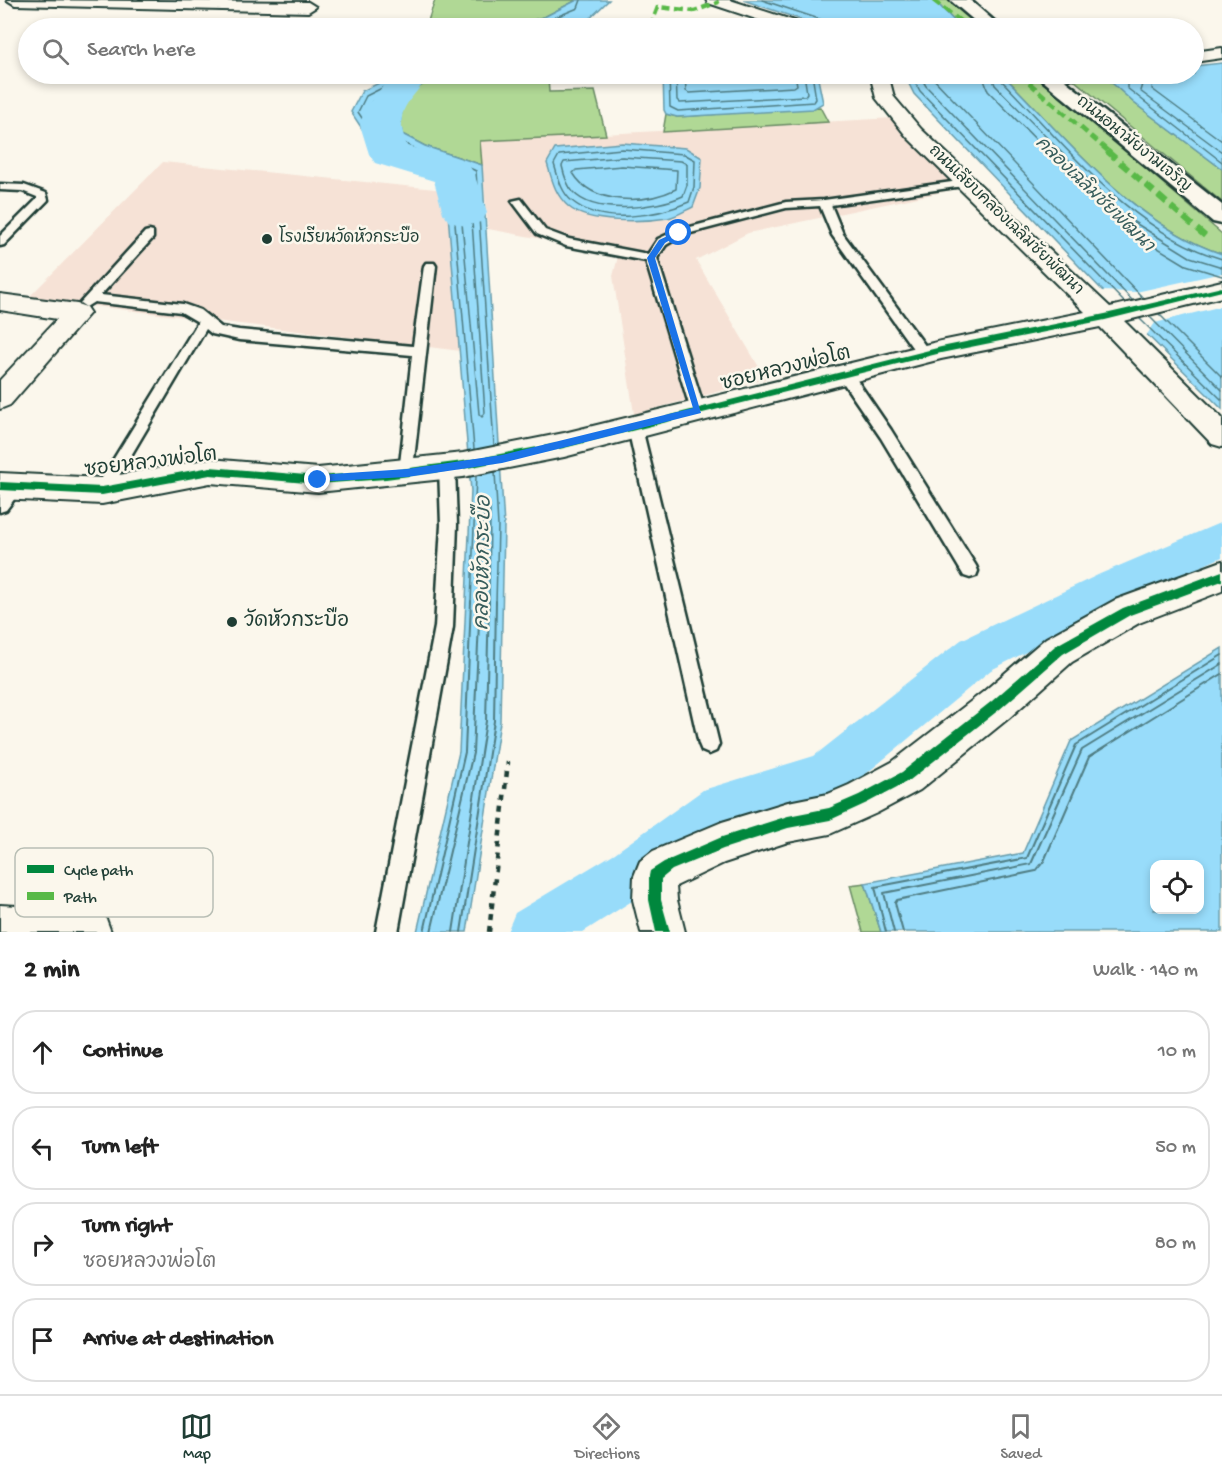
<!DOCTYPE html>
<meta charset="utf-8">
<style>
:root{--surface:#fff;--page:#f6f6f6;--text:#222;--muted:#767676;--line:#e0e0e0;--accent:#1f3d34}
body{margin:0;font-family:"Gochi Hand","Playpen Sans Thai",sans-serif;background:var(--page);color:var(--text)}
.controls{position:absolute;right:18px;bottom:18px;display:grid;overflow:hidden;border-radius:12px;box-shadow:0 3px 9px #0003}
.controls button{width:54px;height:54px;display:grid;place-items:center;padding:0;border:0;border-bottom:2px solid var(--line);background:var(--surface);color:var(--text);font:30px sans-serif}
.stop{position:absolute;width:18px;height:18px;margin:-14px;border:4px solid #1a73e8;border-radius:50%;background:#fff}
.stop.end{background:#1a73e8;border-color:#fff;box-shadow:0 2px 6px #0008}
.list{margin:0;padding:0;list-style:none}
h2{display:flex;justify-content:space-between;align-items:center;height:78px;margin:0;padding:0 24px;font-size:26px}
h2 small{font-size:20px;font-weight:400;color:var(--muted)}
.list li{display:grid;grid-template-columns:39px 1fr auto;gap:18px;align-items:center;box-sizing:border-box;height:84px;margin:0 12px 12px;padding:0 12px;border:2px solid var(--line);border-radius:24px}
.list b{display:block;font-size:22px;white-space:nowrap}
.list p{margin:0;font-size:20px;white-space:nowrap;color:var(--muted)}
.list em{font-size:20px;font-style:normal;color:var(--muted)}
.icon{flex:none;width:33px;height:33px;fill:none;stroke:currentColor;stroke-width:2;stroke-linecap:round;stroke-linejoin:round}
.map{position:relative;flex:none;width:1222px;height:932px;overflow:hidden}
.search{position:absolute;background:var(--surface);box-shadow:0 3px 9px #0003;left:18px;right:18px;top:18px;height:66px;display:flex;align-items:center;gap:15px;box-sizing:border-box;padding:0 21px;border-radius:33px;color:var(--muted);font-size:22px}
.sheet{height:462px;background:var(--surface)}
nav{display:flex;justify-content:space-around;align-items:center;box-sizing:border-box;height:84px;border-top:2px solid var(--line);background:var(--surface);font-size:16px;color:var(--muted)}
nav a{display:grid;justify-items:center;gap:3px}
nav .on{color:var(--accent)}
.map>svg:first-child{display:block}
.built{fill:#f6e2d6}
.green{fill:#b0d895;stroke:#688a64;stroke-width:1.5}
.water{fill:#98dcfa;stroke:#689cab;stroke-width:1.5;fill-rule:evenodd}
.pier{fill:#fbf7ec}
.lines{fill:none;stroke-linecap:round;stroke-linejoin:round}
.shore-far1{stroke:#4f7d83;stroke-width:1.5}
.shore{stroke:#4f7d83;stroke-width:2}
.canal{fill:#98dcfa;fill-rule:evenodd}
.river{fill:#98dcfa;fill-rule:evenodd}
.lane-casing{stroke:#1f3d34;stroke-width:5}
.street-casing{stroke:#1f3d34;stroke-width:4}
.secondary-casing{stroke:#1f3d34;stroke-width:5}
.path{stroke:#1f3d34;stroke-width:4.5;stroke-dasharray:6 6;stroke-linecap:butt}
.lane{fill:#fbf7ec;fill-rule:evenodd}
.street{fill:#fbf7ec;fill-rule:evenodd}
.secondary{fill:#fbf7ec;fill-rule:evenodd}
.quiet-far1{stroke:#58b947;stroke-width:4.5;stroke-dasharray:9 4.5;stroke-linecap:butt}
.quiet{stroke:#58b947;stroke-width:6;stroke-dasharray:11 6;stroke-linecap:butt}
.cycleway-casing{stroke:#fbf7ec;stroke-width:4}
.cycleway{fill:#00873e;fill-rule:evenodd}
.route{fill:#1a73e8}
.poi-dot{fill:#1f3d34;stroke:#fbf7ec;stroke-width:2}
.labels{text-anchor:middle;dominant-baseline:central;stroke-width:5;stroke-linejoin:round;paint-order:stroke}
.far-street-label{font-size:16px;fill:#1f3d34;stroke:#fbf7ec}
.far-poi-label{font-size:16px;fill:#1f3d34;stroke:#fbf7ec;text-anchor:start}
.far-water-label{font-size:18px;font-style:italic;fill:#375d5c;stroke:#fbf7ec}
.street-label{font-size:20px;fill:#1f3d34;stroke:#fbf7ec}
.poi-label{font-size:20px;fill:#1f3d34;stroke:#fbf7ec;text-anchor:start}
.water-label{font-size:21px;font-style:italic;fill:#375d5c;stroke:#fbf7ec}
.key{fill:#fbf7ec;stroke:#b9bfb5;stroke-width:1.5}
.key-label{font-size:16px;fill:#1f3d34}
</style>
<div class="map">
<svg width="1222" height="932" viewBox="0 0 1222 932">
<rect width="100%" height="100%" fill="#fbf7ec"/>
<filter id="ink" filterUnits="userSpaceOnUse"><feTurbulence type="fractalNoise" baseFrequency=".0167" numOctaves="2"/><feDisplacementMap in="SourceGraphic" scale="12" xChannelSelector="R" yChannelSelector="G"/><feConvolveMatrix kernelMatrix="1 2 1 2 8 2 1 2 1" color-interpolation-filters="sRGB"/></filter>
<g filter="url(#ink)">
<!-- built -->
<path class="built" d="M 893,118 L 961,188 L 748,233 L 696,260 L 766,379 L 634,414 L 613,276 L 619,253 L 488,229 L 480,141 Z
M 163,162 L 445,190 L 461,351 L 28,298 Z"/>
<!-- green -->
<path class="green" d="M 435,0 L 577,0 L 546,16 L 509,28 L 328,28 L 328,23 L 428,21 Z
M 934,0 L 950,0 L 983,28 L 961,28 Z
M 439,74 L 554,74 L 548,78 L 549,92 L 595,91 L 606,135 L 480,141 L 482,165 L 425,146 L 402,134 C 396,99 413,91 439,74 Z
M 1002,74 L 1036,74 L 1222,234 L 1222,254 C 1132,224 1067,139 1002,74 Z
M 1119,74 L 1141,74 L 1112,82 L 1134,103 L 1222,169 L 1222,202 L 1074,80 Z
M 820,107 L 828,122 L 663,132 L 666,114 L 677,117 Z
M 865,883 L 881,932 L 863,932 L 850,885 Z"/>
<!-- water -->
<path class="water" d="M 577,0 L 609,0 L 580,28 L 509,28 L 546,16 Z
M 743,0 L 934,0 L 961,28 L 826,28 Z
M 1222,63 L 1222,169 L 1134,103 L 1111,82 L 1141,74 L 1194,74 L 1194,66 Z
M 398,74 L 439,74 C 413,91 396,99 402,134 L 425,146 L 482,165 L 504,526 L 500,722 L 467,932 L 417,932 L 459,752 L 471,491 L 445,178 L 370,141 L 351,112 L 362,91 Z
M 663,74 L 817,74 L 823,103 L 813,109 L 677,117 L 666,114 L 664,110 Z
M 904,74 L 1002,74 C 1067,139 1132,224 1222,254 L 1222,409 L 1102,290 L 914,94 Z
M 622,143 L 686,148 L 702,158 L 700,188 L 693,207 C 686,210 677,216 668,218 C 643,222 589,224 569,207 C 555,195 552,180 547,163 L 555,149 Z
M 1222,648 L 1222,932 L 881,932 L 865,883 L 1023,853 L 1071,741 ZM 1154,864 L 1200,864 L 1200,910 L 1154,910 Z"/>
<!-- pier -->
<path class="pier" d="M 1222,273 L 1222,306 L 1155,323 L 1146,336 L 1099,291 L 1136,292 Z"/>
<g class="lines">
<!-- shore-far1 -->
<path class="shore-far1" d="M 762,0 L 822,20 L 827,28
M 529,28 L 578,8 L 581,0
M 399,74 L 396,81 L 366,96 L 358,112 L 374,136 L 451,176 L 474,449
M 429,74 C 412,86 394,97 394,120 C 394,157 451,157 476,171 L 494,445
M 669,74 L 670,107 L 678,111 L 814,102 L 816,99 L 812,74
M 676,74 L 677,100 L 680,103 L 805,96 L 807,93 L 804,74
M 685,74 L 686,91 L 689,93 L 794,87 L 797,85 L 795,74
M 911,74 L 920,91 L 1124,302
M 919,74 L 926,86 L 1132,300
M 929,74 L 1143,298
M 982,74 L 988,91 L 1120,225 L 1186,265 L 1222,276
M 991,74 L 995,85 L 1124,216 L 1190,257 L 1222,267
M 999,74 L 1001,80 C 1064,144 1133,234 1222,259
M 1138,74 L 1136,80 L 1127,84 L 1127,88 L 1222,162
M 1145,74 L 1140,91 L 1222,152
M 1154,74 L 1152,89 L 1222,141
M 391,93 L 393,97 L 386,115 L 388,130 L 384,133 L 379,130 L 367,110 L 372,101 Z
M 622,149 L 684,154 L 695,160 L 694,187 L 689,202 C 657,216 602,226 572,201 C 561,192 558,177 554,164 L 559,155 Z
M 622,157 L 681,161 L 687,164 L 687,185 L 683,196 C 657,208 595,216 573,192 C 567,185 564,175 562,166 L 564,162 Z
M 622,166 L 677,170 L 676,189 C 645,204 593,206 573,173 L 576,170 Z
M 461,172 L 469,177 L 485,413 L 482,417 L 479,414 L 459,189 L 458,175 Z
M 1159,314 L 1222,377
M 1149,316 L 1222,390
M 1140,319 L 1222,400
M 495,472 L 498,526 L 496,603
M 471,603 L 476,476
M 480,603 L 484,505 L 487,502 L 490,505 L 489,603"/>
<!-- shore -->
<path class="shore" d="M 424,932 L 465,752 L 471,601
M 431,932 L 473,753 L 480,601
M 453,932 L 486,721 L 489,601
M 461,932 L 494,721 L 496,601
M 886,932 L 875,887 L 1027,858 L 1076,745 L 1222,655
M 894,932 L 884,893 L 1031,864 L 1082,750 L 1222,664
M 903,932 L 895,903 L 897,900 L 1036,871 L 1044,861 L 1089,757 L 1222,674"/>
<!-- canal -->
<path class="canal" d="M 1222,522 L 1222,557 L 1128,600 L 991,670 L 843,793 L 733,827 L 651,889 L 583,932 L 507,932 L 515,913 L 615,853 L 703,790 L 814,756 L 961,640 L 1100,574 Z"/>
<!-- river -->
<path class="river" d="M 393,74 L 430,74 C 409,105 393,107 407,146 L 468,164 L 474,173 L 487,213 L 481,222 L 465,226 L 449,222 L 443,213 L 434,181 L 375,163 L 369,154 L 360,125 L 365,108 Z"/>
<!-- lane casing -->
<g class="lane-casing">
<path id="lane" d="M 966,180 L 970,181 L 970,185 L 831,205 L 843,234 L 929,351 L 931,354 L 929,357 L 919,357 L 832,235 L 820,206 L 786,208 L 683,235 L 666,245 L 657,258 L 705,411 L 698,416 L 691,411 L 646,261 L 566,246 L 537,234 L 512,201 L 521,199 L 545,230 L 569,239 L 648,254 L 658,239 L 675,231 L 786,202 L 824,200 Z
M 0,184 L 24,185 L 46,193 L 48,200 L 4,245 L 0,246 L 0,236 L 37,199 L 37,197 L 22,191 L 0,190 Z
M 149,231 L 153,232 L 153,238 L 101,295 L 183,304 L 200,310 L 221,327 L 239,330 L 413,346 L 424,266 L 426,263 L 434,263 L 436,266 L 412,477 L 402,477 L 399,473 L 412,355 L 239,340 L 212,334 L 206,329 L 107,496 L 97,496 L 94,491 L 97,486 L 198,322 L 181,312 L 94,302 L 86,307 L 80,303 L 145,232 Z
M 845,369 L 850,370 L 891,430 L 976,566 L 978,571 L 976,576 L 970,578 L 964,576 L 881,438 L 840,378 L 838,374 L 840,370 Z
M 635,422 L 642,428 L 719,744 L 716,751 L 709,754 L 702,751 L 699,744 L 628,428 Z
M 447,461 L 452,463 L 455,467 L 457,525 L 453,627 L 398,932 L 376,932 L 435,627 L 441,525 L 439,467 L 442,463 Z
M 14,483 L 19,485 L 22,489 L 6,510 L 0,512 L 0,494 L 9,485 Z"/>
</g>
<!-- street casing -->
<g class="street-casing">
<path id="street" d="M 7,0 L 308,2 L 316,7 L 308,12 L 15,5 Z
M 706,0 L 730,0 L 804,24 L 806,28 L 783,28 L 708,3 Z
M 1222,48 L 1222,58 L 1194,62 L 1194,52 Z
M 870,74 L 888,74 L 894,97 L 921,129 L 1110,307 L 1222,281 L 1222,297 L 1124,321 L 1222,418 L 1222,447 L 1212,444 L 1100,327 L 941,359 L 564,457 L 463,477 L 318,492 L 210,483 L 102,504 L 0,499 L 0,473 L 102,478 L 210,459 L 318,468 L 463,453 L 564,433 L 941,341 L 1085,312 L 907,137 L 876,98 Z
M 1041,74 L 1079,74 C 1072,82 1052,82 1042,80 Z
M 0,294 L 77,304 L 86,307 L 90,313 L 10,405 L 0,409 L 0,380 L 57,319 L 0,310 Z
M 1222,561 L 1222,591 L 1139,623 L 1072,662 L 1009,718 L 920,790 L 877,813 L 830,834 L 788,842 L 724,863 L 676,886 L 677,900 L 685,932 L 641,932 L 633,900 L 634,876 L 640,861 L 653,851 L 722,822 L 788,802 L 828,794 L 849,785 L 892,762 L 983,692 L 1046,638 L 1115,600 Z
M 0,905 L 89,910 L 105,916 L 111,932 L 0,932 Z"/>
</g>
<!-- secondary casing -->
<g class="secondary-casing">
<path id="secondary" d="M 950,0 L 970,0 L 1002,28 L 983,28 Z
M 1035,74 L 1057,74 L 1222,205 L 1222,224 L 1213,222 Z"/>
</g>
<!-- path -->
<path class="path" d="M 489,932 L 508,762"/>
<!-- lane -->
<use href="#lane" class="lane"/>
<!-- street -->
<use href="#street" class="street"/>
<!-- secondary -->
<use href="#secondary" class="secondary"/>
<!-- quiet-far1 -->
<path class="quiet-far1" d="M 933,0 L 969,28
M 650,28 L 658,7 L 694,11 L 719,2
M 1019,74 L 1109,152"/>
<!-- quiet -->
<path class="quiet" d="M 1107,151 L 1205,236"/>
<!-- cycleway casing -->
<g class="cycleway-casing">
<path id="cycleway" d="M 1222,287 L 1222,291 L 1105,320 L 941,353 L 564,448 L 463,469 L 386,479 L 318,484 L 210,475 L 102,495 L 0,490 L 0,482 L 102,487 L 210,467 L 318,476 L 386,471 L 463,461 L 564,442 L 941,347 L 1105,314 Z
M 1222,571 L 1222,581 L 1130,615 L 1063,654 L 1000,709 L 910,780 L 867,803 L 830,820 L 788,828 L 723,849 L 672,870 L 661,879 L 661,900 L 670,932 L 656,932 L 649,900 L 649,876 L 650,871 L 664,862 L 722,837 L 788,816 L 829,808 L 859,795 L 902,772 L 992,701 L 1055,646 L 1123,608 Z"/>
</g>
<!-- cycleway -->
<use href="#cycleway" class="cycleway"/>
</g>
</g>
<!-- route -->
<path class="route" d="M 676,232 L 682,233 L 665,243 L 655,258 L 701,413 L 502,463 L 407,477 L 314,482 L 313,480 L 318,475 L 407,469 L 502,455 L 693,408 L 647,258 L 659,240 Z"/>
<!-- markers -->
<g class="poi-dot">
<circle cx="267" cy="239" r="6"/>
<circle cx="232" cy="622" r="6"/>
</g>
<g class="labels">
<!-- far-street labels -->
<g class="far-street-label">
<text transform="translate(1133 145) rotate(39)">ถนนอนามัยงามเจริญ</text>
<text transform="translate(1005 221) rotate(44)">ถนนเลียบคลองเฉลิมชัยพัฒนา</text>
</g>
<!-- far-poi labels -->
<g class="far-poi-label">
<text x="279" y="239">โรงเรียนวัดหัวกระบือ</text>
</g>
<!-- far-water labels -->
<g class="far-water-label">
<text transform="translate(1094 195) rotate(44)">คลองเฉลิมชัยพัฒนา</text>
</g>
<!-- street labels -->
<g class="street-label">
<text transform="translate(786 370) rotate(-14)">ซอยหลวงพ่อโต</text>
<text transform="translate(151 464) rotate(-7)">ซอยหลวงพ่อโต</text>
</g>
<!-- poi labels -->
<g class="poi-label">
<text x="244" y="622">วัดหัวกระบือ</text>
</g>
<!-- water labels -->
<g class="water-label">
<text transform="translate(485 563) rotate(-89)">คลองหัวกระบือ</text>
</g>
</g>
<!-- legend -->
<rect x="15" y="848" width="198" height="69" rx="9" class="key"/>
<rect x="27" y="865" width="27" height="8" fill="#00873e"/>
<rect x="27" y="892" width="27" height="8" fill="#58b947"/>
<g class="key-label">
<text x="64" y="875">Cycle path</text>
<text x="64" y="902">Path</text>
</g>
</svg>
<div class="controls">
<button><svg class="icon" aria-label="locate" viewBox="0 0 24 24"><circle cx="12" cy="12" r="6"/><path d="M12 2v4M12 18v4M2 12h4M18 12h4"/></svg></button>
</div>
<div class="stop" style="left:679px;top:233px"></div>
<div class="stop end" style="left:318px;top:480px"></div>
<div class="search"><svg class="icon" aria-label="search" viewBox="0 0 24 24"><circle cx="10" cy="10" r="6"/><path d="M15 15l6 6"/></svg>Search here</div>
</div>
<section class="sheet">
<h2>2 min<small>Walk · 140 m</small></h2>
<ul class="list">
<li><svg class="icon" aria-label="ahead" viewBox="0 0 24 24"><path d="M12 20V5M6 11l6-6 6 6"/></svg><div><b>Continue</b></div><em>10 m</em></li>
<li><svg class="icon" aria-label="left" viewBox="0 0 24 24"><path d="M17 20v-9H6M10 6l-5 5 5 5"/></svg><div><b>Turn left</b></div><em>50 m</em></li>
<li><svg class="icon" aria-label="right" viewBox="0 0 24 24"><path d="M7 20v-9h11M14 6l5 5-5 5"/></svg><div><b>Turn right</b><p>ซอยหลวงพ่อโต</p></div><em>80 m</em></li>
<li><svg class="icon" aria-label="arrive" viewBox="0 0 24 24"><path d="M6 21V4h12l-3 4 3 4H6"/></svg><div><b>Arrive at destination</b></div></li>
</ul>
</section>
<nav>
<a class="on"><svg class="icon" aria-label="map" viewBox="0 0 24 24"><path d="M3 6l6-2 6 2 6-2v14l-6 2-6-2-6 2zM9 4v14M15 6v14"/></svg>Map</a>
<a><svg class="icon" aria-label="directions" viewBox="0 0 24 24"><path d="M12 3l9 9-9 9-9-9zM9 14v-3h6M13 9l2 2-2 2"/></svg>Directions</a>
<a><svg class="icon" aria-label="saved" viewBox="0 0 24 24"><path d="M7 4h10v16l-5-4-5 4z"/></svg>Saved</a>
</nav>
